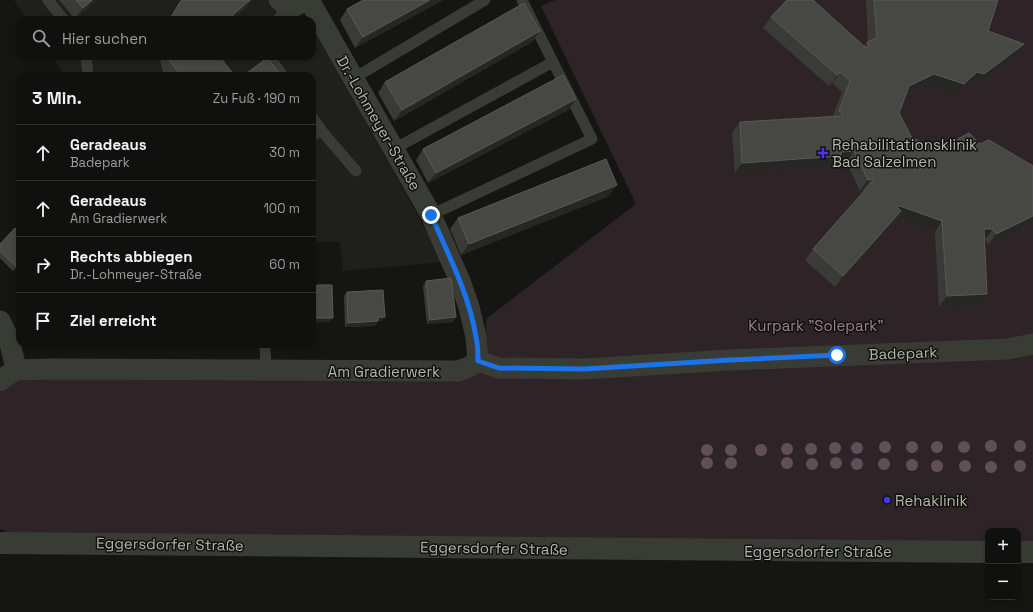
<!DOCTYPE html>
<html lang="de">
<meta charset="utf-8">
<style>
:root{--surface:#10100f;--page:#1e1e1d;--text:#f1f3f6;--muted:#9c9d9e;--line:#30302f}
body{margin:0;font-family:"Space Grotesk",sans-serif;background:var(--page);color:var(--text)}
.controls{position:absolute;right:12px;bottom:12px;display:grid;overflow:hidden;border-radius:8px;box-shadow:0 2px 6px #0003}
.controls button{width:36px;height:36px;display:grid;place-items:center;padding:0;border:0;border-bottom:1px solid var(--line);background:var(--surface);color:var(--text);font:20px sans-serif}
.stop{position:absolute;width:12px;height:12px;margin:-9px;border:3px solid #1a73e8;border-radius:50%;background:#fff}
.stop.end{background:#1a73e8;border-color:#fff;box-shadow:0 1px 4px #0008}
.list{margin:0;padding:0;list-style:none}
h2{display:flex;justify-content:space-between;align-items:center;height:52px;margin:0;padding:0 16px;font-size:17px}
h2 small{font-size:13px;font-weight:400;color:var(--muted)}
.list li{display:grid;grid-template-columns:26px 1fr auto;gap:12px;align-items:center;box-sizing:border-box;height:56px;padding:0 16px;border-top:1px solid var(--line)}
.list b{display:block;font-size:15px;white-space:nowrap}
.list p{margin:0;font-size:13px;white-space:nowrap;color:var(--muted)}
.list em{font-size:13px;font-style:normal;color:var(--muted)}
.icon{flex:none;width:22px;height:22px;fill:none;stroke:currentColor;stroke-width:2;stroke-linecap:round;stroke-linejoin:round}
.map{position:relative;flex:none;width:1033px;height:612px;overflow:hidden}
.search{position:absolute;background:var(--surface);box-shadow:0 2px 6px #0003;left:16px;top:16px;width:300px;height:44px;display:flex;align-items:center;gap:10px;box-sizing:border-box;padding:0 14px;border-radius:12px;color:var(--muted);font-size:15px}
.panel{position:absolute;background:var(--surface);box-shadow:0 2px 6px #0003;left:16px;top:72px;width:300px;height:276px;border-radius:12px}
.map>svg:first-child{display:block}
.built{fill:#1f201d}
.green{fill:#2e2428}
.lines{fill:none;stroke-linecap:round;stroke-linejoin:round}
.service{stroke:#393b35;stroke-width:11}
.minor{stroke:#393b35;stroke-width:21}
.tertiary{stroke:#393b35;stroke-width:22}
.tree{fill:#614f58}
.wall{fill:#3a3b37}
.shaded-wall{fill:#262724}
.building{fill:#474843;stroke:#585a53}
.route{stroke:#1a73e8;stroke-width:5}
.poi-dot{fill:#4936ec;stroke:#10110f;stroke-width:1.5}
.labels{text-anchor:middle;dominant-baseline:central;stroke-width:3;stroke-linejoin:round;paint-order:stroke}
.street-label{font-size:15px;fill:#b4b6a6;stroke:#10110f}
.poi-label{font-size:15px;fill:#b4b6a6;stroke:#10110f;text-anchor:start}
.park-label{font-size:15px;fill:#a07e8f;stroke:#10110f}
</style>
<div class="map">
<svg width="1033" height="612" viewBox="0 0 1033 612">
<rect width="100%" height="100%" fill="#151614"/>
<!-- built -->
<path class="built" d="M 14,0 L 267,0 L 273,10 L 299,20 L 27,20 Z
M 312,25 L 313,25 L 443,262 L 343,271 L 340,242 L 312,241 L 312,76 L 65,76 L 52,56 L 312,56 Z"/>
<!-- green -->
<path class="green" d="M 556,0 L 1033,0 L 1033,544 L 1018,544 L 1018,531 L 988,531 L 988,544 L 13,534 L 0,529 L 0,392 L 5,387 L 16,380 L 487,367 L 486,319 L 636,204 L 541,6 Z"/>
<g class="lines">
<!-- service -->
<path class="service" d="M 48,0 L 64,20
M 278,20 L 287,6
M 86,56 L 88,76
M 271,56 L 272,61 L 283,76
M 354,78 L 485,0
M 312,117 L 321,130 L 312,136
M 321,130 L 356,171
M 394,149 L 553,62
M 431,215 L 592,139 L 553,62 L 522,0
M 265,344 L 266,371"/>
<!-- minor -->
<path class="minor" d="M 279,0 L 287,6 L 295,6 L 306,0
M 309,0 L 431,215 L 460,281 L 469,307 L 476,337 L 478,361
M 0,321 C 9,336 13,353 16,370
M 478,361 L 499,368 L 584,369 L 729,360 L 1008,349 L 1033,344
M 0,381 L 2,379 L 16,370 L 52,369 L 458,371 L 469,367 L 478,361"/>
<!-- tertiary -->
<path class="tertiary" d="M 0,543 L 988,552
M 1018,552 L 1033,552"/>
</g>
<!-- trees -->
<g class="tree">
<circle cx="991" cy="446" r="6"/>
<circle cx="1020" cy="446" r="6"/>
<circle cx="885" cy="447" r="6"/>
<circle cx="912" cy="447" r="6"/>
<circle cx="937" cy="447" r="6"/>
<circle cx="964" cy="447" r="6"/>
<circle cx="835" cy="448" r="6"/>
<circle cx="857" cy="448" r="6"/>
<circle cx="787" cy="449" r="6"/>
<circle cx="811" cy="449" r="6"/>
<circle cx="707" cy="450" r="6"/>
<circle cx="731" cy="450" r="6"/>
<circle cx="761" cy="450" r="6"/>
<circle cx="707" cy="463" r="6"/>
<circle cx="731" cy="463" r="6"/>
<circle cx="787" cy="463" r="6"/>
<circle cx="836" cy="463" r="6"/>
<circle cx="812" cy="464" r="6"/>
<circle cx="857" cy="464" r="6"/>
<circle cx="884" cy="464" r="6"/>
<circle cx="912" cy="465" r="6"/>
<circle cx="937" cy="466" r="6"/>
<circle cx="965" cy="466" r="6"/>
<circle cx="1020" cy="466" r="6"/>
<circle cx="991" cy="467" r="6"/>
</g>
<!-- wall -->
<path class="wall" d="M 59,0 L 96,0 L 75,19 Z
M 363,0 L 443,0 L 355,48 L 340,20 L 347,9 Z
M 866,0 L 998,0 L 988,31 L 1024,44 L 1016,55 L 977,85 L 969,82 L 957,95 L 926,84 L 906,95 L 899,113 L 912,138 L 1033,223 L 988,245 L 985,239 L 984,240 L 980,305 L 939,307 L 935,232 L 896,218 L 835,287 L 805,260 L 813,249 L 864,191 L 863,190 L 860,191 L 846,162 L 837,162 L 833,167 L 735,173 L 732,133 L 740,122 L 833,116 L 842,92 L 832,83 L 829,86 L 763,28 L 771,17 L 864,46 L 867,42 L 868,42 Z
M 180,2 L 248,6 L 232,20 L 168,20 Z
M 540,31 L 532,42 L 394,121 L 378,93 L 385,82 Z
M 159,56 L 228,56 L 224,62 L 235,76 L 165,76 L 163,72 Z
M 576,99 L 568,110 L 428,183 L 416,160 L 423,149 Z
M 609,196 L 461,255 L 450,229 L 458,218 Z
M 0,244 L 20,264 L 13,271 L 0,258 Z
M 426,281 L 456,317 L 453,322 L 427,324 L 423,286 Z
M 317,285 L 330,322 L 314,293 L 314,290 Z
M 347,292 L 382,321 L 378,321 L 375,326 L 345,327 L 344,296 Z"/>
<!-- shaded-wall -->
<path class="shaded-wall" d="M 92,0 L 96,0 L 75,19 L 83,8 Z
M 250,0 L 253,0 L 248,6 L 232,20 L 227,20 Z
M 430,0 L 443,0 L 355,48 L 363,37 Z
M 540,31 L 532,42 L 394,121 L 402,110 Z
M 1024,44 L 1016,55 L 977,85 L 969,82 L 957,95 L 926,84 L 901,97 L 909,86 L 934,74 L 977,72 Z
M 228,56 L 221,66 L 222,60 Z
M 840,72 L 832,83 L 829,86 L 837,75 Z
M 576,99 L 568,110 L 428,183 L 436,173 Z
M 854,151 L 846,162 L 837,162 L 833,167 L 735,173 L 742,163 L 841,152 Z
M 871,179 L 863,190 L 860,191 L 868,180 Z
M 617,185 L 609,196 L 461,255 L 469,244 Z
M 900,206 L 942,221 L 935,232 L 896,218 L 835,287 L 843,276 L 897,207 Z
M 1033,216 L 1033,223 L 988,245 L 996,234 Z
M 984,229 L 993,229 L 985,239 L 976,240 Z
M 987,294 L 980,305 L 939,307 L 947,296 Z
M 378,317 L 385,317 L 382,321 L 375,322 Z
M 456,317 L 453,322 L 427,324 L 430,320 Z
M 312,318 L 333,318 L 330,322 L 312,323 Z
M 378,321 L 375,326 L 345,327 L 348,323 Z"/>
<!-- building -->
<path class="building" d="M 76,0 L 92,0 L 83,8 Z
M 182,0 L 250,0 L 227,20 L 170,20 L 180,2 Z
M 363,0 L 430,0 L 363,37 L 347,9 Z
M 787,0 L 813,0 L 866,48 L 869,45 L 867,42 L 877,38 L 874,0 L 998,0 L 988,31 L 1024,44 L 984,74 L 977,72 L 964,84 L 934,74 L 909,86 L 899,113 L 912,138 L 939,149 L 969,133 L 980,144 L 989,140 L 1033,166 L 1033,216 L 996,234 L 993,229 L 984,229 L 987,294 L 947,296 L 942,221 L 900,206 L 897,207 L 901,211 L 843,276 L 813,249 L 873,181 L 871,179 L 868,180 L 854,151 L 841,152 L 841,156 L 742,163 L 740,122 L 842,116 L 842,113 L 839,111 L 850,81 L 840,72 L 837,75 L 771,17 Z
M 524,3 L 540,31 L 402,110 L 385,82 Z
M 169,56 L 227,56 L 222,60 L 235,76 L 208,76 L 207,75 L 207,76 L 181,76 L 170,61 Z
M 267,58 L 282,76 L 243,76 Z
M 563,75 L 576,99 L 436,173 L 423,149 Z
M 606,159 L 617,185 L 469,244 L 458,218 Z
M 15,228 L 20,233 L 20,263 L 17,267 L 0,251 L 0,244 Z
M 451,278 L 456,317 L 430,320 L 426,281 Z
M 317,285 L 332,285 L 333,318 L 312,318 L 312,293 L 317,293 Z
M 383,290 L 385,317 L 378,317 L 378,321 L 348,323 L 347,292 Z"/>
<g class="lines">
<!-- route -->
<path class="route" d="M 431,215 C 448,254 469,294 476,337 C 478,345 478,353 478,361 L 499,368 L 584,369 L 730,360 L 837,355"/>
</g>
<!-- markers -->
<g class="poi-dot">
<path d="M821 147h4v4h4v4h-4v4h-4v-4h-4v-4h4z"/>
<circle cx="887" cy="500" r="4"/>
</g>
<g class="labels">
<!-- street labels -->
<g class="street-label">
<text transform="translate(379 123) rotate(60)">Dr.-Lohmeyer-Straße</text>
<text transform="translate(903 353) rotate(-2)">Badepark</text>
<text x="384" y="371">Am Gradierwerk</text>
<text transform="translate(170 544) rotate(1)">Eggersdorfer Straße</text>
<text transform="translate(494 548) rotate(1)">Eggersdorfer Straße</text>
<text x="818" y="551">Eggersdorfer Straße</text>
</g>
<!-- poi labels -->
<g class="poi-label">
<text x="832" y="144">Rehabilitationsklinik<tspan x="832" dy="17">Bad Salzelmen</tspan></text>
<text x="895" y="500">Rehaklinik</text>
</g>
<!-- park labels -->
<g class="park-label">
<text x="816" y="325">Kurpark "Solepark"</text>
</g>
</g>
</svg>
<div class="controls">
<button>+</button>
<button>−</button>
</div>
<div class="stop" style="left:837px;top:355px"></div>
<div class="stop end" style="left:431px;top:215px"></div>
<div class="search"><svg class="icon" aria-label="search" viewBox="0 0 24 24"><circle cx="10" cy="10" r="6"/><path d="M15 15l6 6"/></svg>Hier suchen</div>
<section class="panel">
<h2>3 Min.<small>Zu Fuß · 190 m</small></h2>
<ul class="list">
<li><svg class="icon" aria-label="ahead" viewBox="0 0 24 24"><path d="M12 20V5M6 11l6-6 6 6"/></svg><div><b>Geradeaus</b><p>Badepark</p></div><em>30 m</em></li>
<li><svg class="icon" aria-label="ahead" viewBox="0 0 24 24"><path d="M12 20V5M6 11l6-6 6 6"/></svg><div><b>Geradeaus</b><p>Am Gradierwerk</p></div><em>100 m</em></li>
<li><svg class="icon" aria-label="right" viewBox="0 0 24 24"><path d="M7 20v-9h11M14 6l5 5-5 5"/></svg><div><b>Rechts abbiegen</b><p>Dr.-Lohmeyer-Straße</p></div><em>60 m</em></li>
<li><svg class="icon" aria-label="arrive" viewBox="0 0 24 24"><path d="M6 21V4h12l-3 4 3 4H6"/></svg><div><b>Ziel erreicht</b></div></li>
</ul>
</section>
</div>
